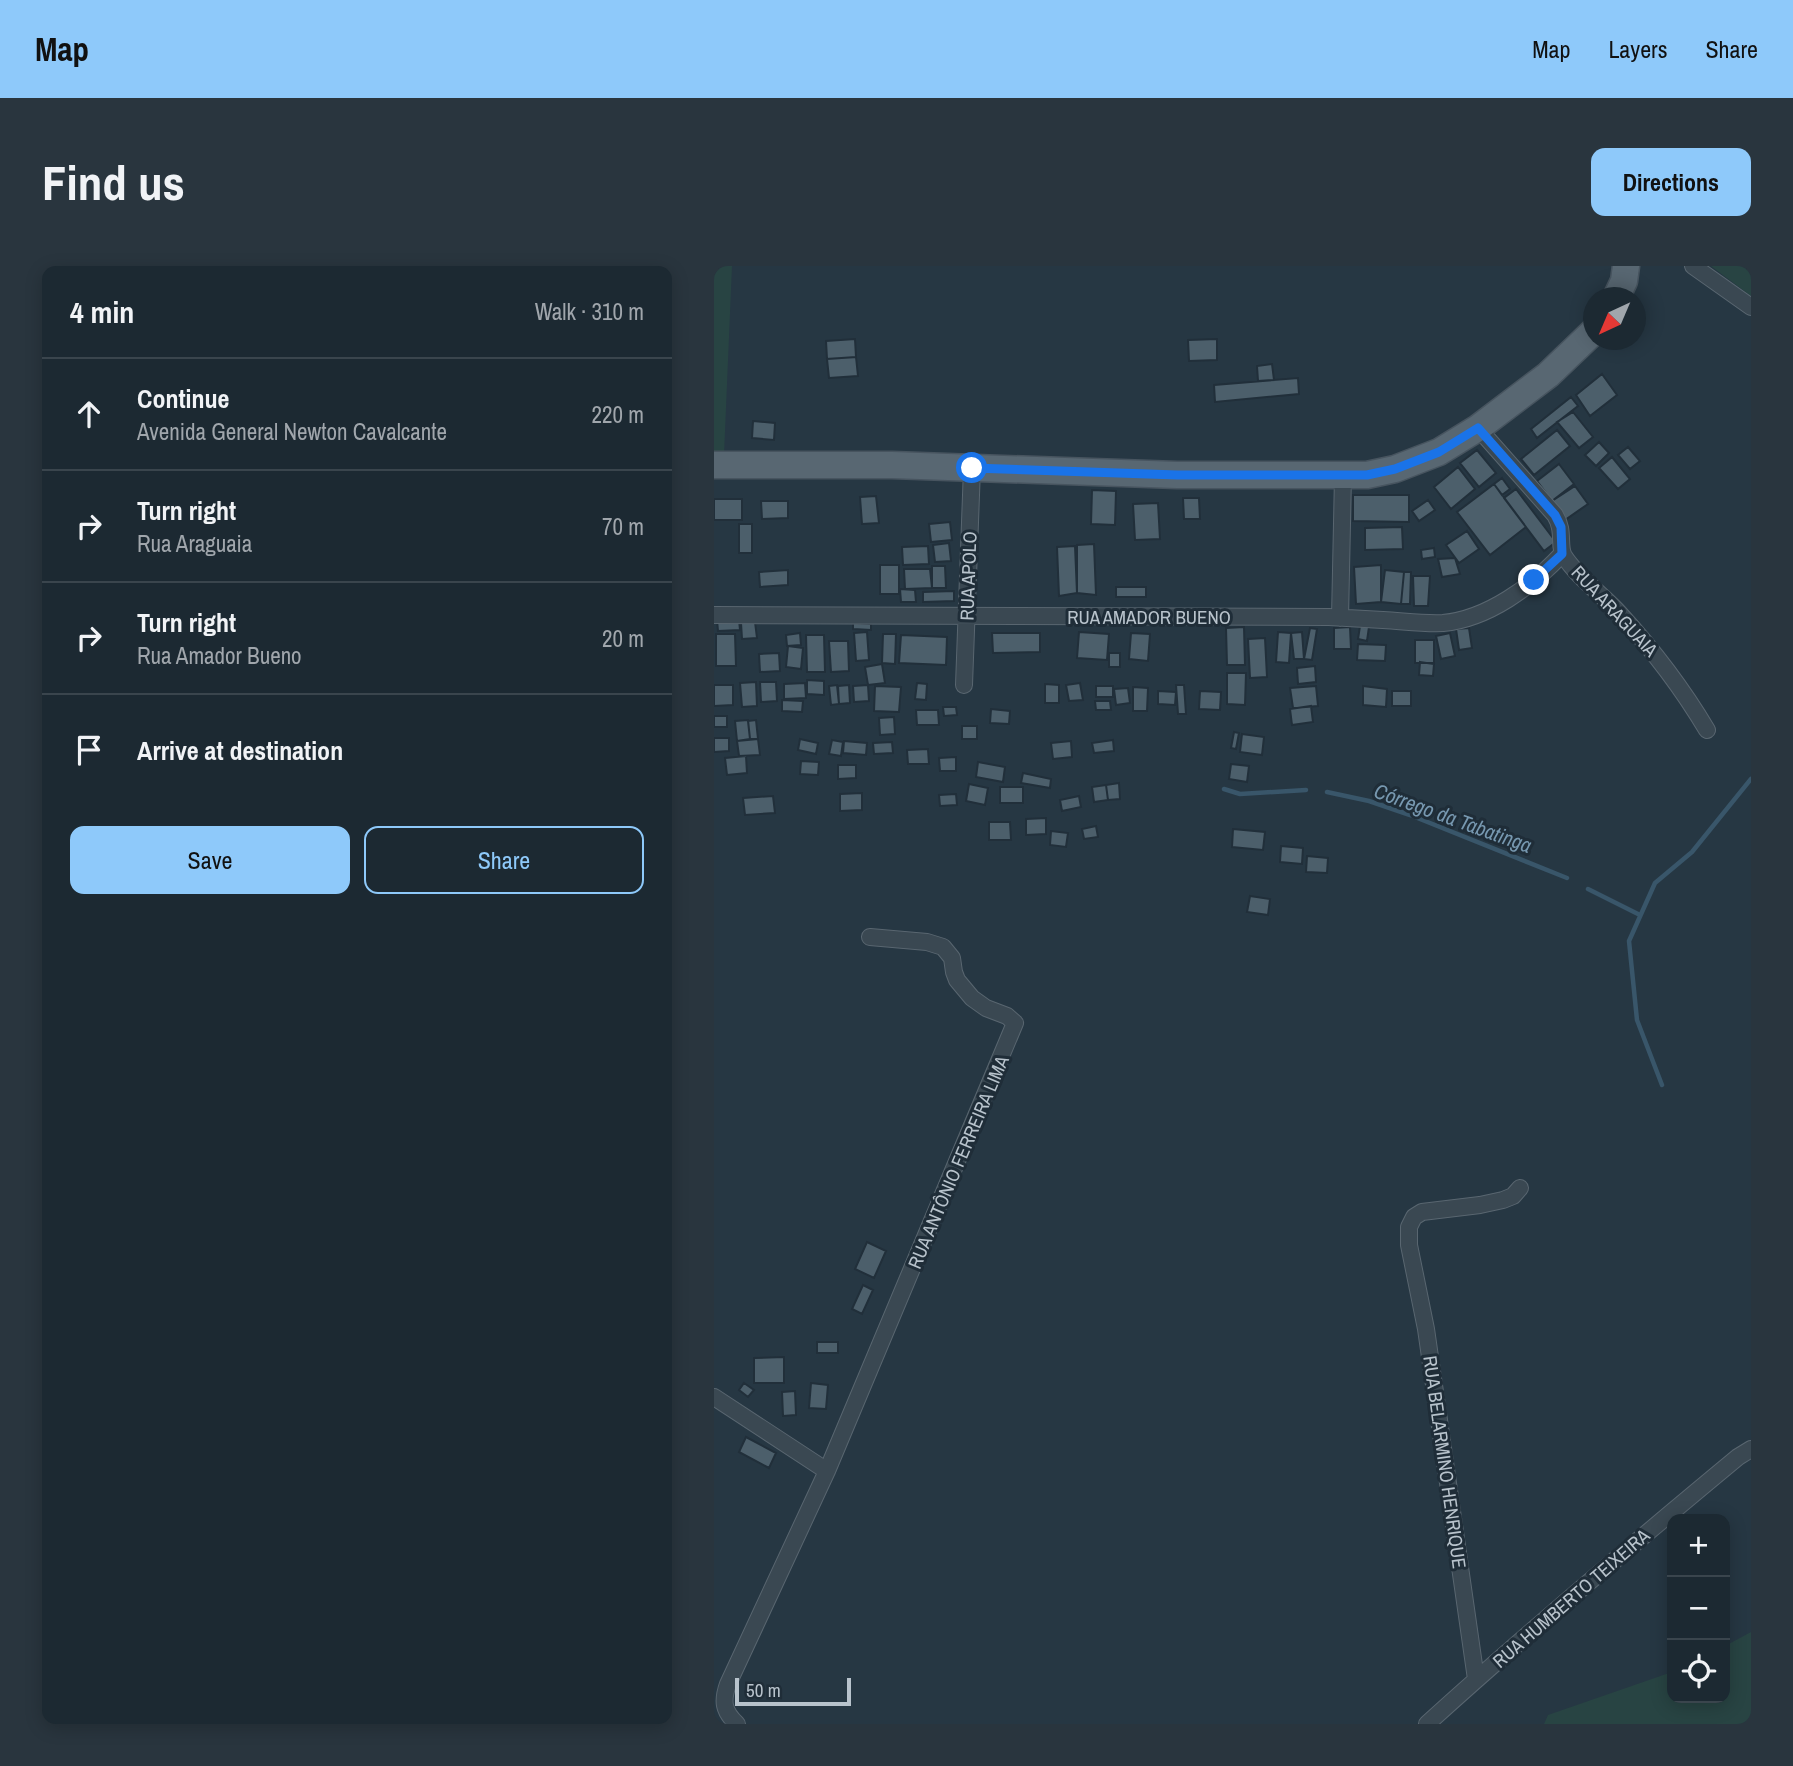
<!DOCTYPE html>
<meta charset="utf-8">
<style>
:root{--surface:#1c2932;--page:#29353e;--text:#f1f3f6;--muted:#a0a6ac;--line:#3a454d;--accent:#8ec9fa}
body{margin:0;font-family:"Archivo Narrow",sans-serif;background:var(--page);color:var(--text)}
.controls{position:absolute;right:21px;bottom:21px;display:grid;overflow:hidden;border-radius:14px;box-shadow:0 4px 18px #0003}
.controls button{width:63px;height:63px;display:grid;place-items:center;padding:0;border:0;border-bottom:2px solid var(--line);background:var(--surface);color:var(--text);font:35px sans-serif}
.compass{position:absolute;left:869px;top:21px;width:63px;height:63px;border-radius:50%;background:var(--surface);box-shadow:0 4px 18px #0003;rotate:224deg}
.scale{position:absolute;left:21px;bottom:18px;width:116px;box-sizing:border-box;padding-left:7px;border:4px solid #b8c3cc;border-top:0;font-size:19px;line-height:24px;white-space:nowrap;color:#b8c3cc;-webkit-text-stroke:5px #1f2d38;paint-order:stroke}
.stop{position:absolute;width:21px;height:21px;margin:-16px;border:5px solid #1a73e8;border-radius:50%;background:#fff}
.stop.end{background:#1a73e8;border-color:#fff;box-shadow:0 2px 7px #0008}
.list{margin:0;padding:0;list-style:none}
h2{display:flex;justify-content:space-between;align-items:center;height:91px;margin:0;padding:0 28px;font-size:30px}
h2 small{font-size:23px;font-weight:400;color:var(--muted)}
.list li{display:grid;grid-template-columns:46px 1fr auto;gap:21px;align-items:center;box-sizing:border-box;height:112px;padding:0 28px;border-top:2px solid var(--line)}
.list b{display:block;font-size:26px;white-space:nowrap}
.list p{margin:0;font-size:23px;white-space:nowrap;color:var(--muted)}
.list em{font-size:23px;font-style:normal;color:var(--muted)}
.actions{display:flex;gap:14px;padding:21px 28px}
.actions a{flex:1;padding:16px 0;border:2px solid var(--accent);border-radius:14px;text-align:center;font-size:24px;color:var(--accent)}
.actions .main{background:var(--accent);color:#111}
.icon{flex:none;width:38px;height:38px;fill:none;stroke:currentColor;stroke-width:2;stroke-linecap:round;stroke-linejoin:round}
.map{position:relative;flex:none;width:1037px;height:1458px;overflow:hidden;border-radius:14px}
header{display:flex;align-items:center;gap:42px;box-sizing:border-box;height:98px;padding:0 35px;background:var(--accent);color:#111}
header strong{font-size:33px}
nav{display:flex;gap:38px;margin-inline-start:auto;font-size:24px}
.intro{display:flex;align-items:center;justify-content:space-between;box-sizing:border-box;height:168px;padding:0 42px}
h1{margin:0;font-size:49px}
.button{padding:18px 32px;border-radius:14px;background:var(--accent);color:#111;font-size:24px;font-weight:700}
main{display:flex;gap:42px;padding:0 42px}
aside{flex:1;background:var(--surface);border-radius:14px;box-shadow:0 4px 18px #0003}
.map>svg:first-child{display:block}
.green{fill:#284443}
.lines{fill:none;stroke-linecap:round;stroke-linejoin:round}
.stream{stroke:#39566a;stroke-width:4.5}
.building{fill:#4c5f6b;stroke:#212f3a;stroke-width:2}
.street-casing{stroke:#596670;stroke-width:18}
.primary-casing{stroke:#47545f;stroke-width:29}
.street{stroke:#3a4852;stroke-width:16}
.primary{stroke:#586772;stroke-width:26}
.route{stroke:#1a73e8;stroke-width:9}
.labels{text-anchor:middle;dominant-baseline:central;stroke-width:6;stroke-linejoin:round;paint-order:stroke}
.street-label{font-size:19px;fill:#b8c3cc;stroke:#1f2d38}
.water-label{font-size:21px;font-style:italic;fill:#7798b0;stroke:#1f2d38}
</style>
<header>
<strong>Map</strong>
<nav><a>Map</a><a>Layers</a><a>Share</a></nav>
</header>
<div class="intro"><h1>Find us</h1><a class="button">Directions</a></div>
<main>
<aside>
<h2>4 min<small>Walk · 310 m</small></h2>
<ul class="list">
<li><svg class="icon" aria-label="ahead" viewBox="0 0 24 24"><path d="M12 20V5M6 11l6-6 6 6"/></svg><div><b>Continue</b><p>Avenida General Newton Cavalcante</p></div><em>220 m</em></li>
<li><svg class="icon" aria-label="right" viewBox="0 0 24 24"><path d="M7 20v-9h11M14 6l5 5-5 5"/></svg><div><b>Turn right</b><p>Rua Araguaia</p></div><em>70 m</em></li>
<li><svg class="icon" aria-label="right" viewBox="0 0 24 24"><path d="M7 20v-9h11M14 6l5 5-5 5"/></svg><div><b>Turn right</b><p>Rua Amador Bueno</p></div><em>20 m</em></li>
<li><svg class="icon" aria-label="arrive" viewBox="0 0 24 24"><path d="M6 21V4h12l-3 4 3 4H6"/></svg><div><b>Arrive at destination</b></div></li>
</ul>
<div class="actions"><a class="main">Save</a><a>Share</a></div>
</aside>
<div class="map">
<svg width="1037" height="1458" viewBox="0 0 1037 1458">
<rect width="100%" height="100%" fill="#263743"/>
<!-- green -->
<path class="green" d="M 0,0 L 18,0 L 10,189 L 0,189 Z
M 997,0 L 1037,0 L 1037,30 Z
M 1037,1366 L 1037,1458 L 830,1458 L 834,1449 L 958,1406 L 958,1432 L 1011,1432 L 1011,1380 Z"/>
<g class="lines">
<!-- stream -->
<path class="stream" d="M 510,523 L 526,528 L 592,524
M 613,526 L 655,535 L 696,549 L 853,612
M 874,623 L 926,649
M 948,819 L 923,754 L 915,675 L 941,617 L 978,586 L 1037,513"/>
</g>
<!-- building -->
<path class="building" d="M 141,73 L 142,91 L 113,93 L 112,75 Z
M 503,73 L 503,94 L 475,95 L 474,74 Z
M 142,91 L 144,110 L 115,112 L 113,93 Z
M 558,98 L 560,114 L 544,115 L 543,100 Z
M 888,108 L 903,129 L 876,150 L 862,129 Z
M 584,112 L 585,128 L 501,136 L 500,119 Z
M 857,131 L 864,140 L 823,172 L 817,163 Z
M 859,146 L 879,171 L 865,182 L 843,156 Z
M 39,155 L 61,157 L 60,174 L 38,172 Z
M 843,164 L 856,180 L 820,209 L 807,193 Z
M 885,176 L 895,187 L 882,200 L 871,189 Z
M 914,181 L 926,195 L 916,203 L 904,189 Z
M 763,184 L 782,207 L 765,221 L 746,197 Z
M 898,191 L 916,213 L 904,223 L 885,202 Z
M 845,198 L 860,218 L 838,235 L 823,215 Z
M 744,201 L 761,223 L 737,243 L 720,221 Z
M 788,212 L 796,223 L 788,229 L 780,218 Z
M 780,218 L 812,261 L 776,289 L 743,246 Z
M 861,220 L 874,238 L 851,254 L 838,235 Z
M 802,223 L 842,276 L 830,285 L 790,232 Z
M 378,224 L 402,225 L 401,259 L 377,258 Z
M 639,229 L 695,229 L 695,256 L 639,255 Z
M 162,230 L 165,257 L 148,258 L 146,231 Z
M 469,232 L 485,232 L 486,253 L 470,253 Z
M 0,233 L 28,233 L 28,254 L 0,254 Z
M 714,234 L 721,244 L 705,255 L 698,245 Z
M 47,235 L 74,235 L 74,252 L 48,253 Z
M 444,237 L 446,273 L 421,274 L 419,238 Z
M 236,256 L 238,274 L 217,276 L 215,258 Z
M 25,258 L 38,258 L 38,287 L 25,287 Z
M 688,261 L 689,283 L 651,284 L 651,262 Z
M 753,265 L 765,283 L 745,297 L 732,279 Z
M 235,277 L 237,295 L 221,296 L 219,279 Z
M 380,278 L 382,329 L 363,327 L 363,279 Z
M 214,280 L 215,298 L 189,299 L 188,281 Z
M 361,280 L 363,327 L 345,330 L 343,281 Z
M 720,282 L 721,291 L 708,293 L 707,284 Z
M 741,292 L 746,308 L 728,311 L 724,293 Z
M 166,299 L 185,299 L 185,328 L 166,328 Z
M 667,299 L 667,336 L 642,338 L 640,301 Z
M 218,300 L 231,300 L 232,322 L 218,322 Z
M 190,303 L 216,303 L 218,322 L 191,323 Z
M 74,304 L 74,319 L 46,321 L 45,306 Z
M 671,304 L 690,306 L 687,338 L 667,336 Z
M 690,306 L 697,306 L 696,338 L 687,338 Z
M 699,310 L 716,310 L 714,340 L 700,340 Z
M 402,321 L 432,321 L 432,331 L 402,331 Z
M 186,323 L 201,324 L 202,336 L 187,336 Z
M 240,325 L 240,335 L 209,336 L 209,326 Z
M 3,354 L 25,354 L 26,364 L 4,365 Z
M 41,356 L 43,372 L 28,373 L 27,357 Z
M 139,357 L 157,358 L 157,364 L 139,363 Z
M 646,360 L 655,361 L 653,375 L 644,373 Z
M 530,361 L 531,399 L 513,399 L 512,362 Z
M 636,361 L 637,383 L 620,383 L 620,362 Z
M 596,362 L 603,363 L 598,394 L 590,393 Z
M 755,362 L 758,382 L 745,384 L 742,363 Z
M 153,366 L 155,394 L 142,395 L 140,367 Z
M 365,366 L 395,368 L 393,394 L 363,392 Z
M 564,366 L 577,367 L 575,397 L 562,396 Z
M 588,366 L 590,393 L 580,393 L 577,367 Z
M 86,367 L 87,379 L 73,380 L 72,369 Z
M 278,367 L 326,367 L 326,386 L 279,387 Z
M 417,367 L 436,368 L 434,395 L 415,393 Z
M 736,367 L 741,390 L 727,393 L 722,370 Z
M 2,368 L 21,368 L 22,400 L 2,400 Z
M 169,368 L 182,368 L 181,398 L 168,397 Z
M 92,369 L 110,369 L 111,406 L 93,406 Z
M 187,369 L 233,371 L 232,399 L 185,397 Z
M 551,372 L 553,411 L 536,412 L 534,373 Z
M 701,374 L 720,374 L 720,397 L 701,397 Z
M 115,375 L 134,375 L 135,405 L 117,406 Z
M 644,378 L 672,379 L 671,395 L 643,394 Z
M 74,380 L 89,382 L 87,403 L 72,401 Z
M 65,387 L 66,405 L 46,406 L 45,388 Z
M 395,387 L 406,387 L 406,401 L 395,401 Z
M 706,396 L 720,398 L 719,410 L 705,409 Z
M 168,398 L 171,417 L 154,419 L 151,401 Z
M 601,400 L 602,416 L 584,418 L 583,402 Z
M 513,407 L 532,407 L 531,439 L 513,438 Z
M 93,414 L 110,415 L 110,429 L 93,428 Z
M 42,416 L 43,440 L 28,441 L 26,417 Z
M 46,416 L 62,416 L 63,435 L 47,436 Z
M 91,417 L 92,432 L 70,433 L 70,418 Z
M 203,417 L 213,418 L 212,434 L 201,433 Z
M 366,417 L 369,434 L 355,435 L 352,419 Z
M 331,418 L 345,419 L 345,437 L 331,437 Z
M 0,419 L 19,419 L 19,439 L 0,440 Z
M 123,419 L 125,438 L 117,439 L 115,420 Z
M 135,419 L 136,437 L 125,438 L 124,420 Z
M 154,419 L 155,435 L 140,436 L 139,420 Z
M 462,419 L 470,419 L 472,448 L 464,448 Z
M 161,420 L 187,421 L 185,446 L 160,445 Z
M 382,420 L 399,420 L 399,431 L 382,431 Z
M 602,420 L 604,440 L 579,442 L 576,422 Z
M 649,420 L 673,423 L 672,441 L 649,439 Z
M 419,421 L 434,422 L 433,445 L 419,445 Z
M 414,422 L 416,437 L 402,439 L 400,423 Z
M 444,425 L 462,426 L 461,439 L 444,438 Z
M 486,425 L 507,426 L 506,444 L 485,443 Z
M 678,425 L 697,425 L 697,440 L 678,440 Z
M 68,434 L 89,435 L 88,446 L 68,445 Z
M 381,435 L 396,435 L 397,444 L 382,444 Z
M 597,440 L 599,456 L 578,459 L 576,443 Z
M 229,441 L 242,441 L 243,449 L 230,450 Z
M 277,443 L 296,445 L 295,458 L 276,457 Z
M 202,444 L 224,444 L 225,459 L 203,459 Z
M 0,450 L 13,450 L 13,461 L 0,461 Z
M 180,451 L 181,468 L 166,469 L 165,452 Z
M 34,454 L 36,473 L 23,475 L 21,455 Z
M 42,454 L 44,473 L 36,473 L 34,455 Z
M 248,460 L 263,460 L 263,473 L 248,473 Z
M 520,466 L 525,467 L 522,483 L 517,482 Z
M 528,468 L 550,471 L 548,489 L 526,486 Z
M 0,472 L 15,472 L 15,485 L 0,486 Z
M 44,473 L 46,489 L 25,490 L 23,475 Z
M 86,473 L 104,477 L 102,488 L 84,484 Z
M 118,474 L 129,476 L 127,490 L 115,488 Z
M 399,474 L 400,485 L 380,487 L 378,477 Z
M 130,475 L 153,477 L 152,489 L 129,487 Z
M 357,475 L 358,491 L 339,493 L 337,477 Z
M 178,476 L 179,487 L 160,488 L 159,477 Z
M 214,483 L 215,498 L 194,498 L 193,484 Z
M 32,490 L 33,507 L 13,509 L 11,492 Z
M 242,491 L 242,505 L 226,505 L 225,492 Z
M 87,495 L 105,496 L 104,509 L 86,508 Z
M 264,496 L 291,501 L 289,516 L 262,511 Z
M 517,498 L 535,500 L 533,516 L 515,513 Z
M 124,499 L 142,499 L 142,512 L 124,513 Z
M 309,507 L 337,513 L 336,522 L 307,517 Z
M 405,517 L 406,533 L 394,534 L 392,519 Z
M 255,518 L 274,522 L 271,539 L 252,535 Z
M 392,519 L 394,534 L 380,536 L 378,521 Z
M 286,521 L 309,521 L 309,537 L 286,537 Z
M 148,527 L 148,544 L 126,545 L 126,528 Z
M 242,528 L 243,539 L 226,540 L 225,529 Z
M 59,530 L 61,547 L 31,549 L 29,532 Z
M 365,530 L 367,541 L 348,545 L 346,534 Z
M 332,552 L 332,568 L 312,569 L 312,553 Z
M 275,556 L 296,556 L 297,574 L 275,574 Z
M 382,560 L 384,571 L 370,573 L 368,563 Z
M 519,563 L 551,566 L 549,584 L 518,581 Z
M 337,565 L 354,567 L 352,581 L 336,579 Z
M 567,580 L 589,582 L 588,598 L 566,596 Z
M 593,590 L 614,592 L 613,607 L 592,606 Z
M 536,630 L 556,633 L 554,649 L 533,646 Z
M 153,976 L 172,985 L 160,1012 L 141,1003 Z
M 149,1019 L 159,1024 L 148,1048 L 138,1043 Z
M 103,1076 L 124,1076 L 124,1087 L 103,1087 Z
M 70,1091 L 70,1117 L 40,1117 L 40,1092 Z
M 30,1117 L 40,1124 L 34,1131 L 25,1124 Z
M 97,1117 L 114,1119 L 112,1143 L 95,1142 Z
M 81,1125 L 82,1149 L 69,1150 L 68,1126 Z
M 32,1171 L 62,1187 L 55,1202 L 25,1186 Z"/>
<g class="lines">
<!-- street casing -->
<g class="street-casing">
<path id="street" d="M 979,0 L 1037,41
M 764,162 L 841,249 C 851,265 844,280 850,290 C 864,312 889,329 906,348 C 939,384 968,422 993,464
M 0,349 L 615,351 C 633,352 651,353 669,354 C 689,355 709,358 729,357 C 774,353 818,320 848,288
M 626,352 L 629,210
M 250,419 L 258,202
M 0,1131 L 113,1205
M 762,1413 L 712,1063 L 695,979 L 695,961 L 700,951 L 708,946 L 766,939 L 789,934 L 799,930 L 806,922
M 23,1458 C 9,1445 8,1435 14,1418 L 113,1205 L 301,757 L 293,750 L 272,742 L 258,732 L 243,714 L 240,706 L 238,692 L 229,681 L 213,676 L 156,671
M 713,1458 C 814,1366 919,1278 1024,1191 L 1037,1183"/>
</g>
<!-- primary casing -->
<g class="primary-casing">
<path id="primary" d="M 902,32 L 910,15 L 912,0
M 0,199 L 178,199 L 463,209 L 653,209 L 681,203 L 725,186 L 764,162 L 834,109 L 880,65"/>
</g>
<!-- street -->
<use href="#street" class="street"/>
<!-- primary -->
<use href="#primary" class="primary"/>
</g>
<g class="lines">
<!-- route -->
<path class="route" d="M 258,202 L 463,209 L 653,209 L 681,203 L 725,186 L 764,162 L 841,249 L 847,261 L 848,288 L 820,314"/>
</g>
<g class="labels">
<!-- street labels -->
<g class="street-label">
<text transform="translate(254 310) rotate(-88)">RUA APOLO</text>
<text transform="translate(901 345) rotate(47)">RUA ARAGUAIA</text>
<text x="435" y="351">RUA AMADOR BUENO</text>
<text transform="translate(244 896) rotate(-67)">RUA ANTÔNIO FERREIRA LIMA</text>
<text transform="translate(731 1196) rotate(82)">RUA BELARMINO HENRIQUE</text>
<text transform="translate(857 1332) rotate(-41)">RUA HUMBERTO TEIXEIRA</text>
</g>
<!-- water labels -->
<g class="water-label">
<text transform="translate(739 552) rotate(20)">Córrego da Tabatinga</text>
</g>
</g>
</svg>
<div class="controls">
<button>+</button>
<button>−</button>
<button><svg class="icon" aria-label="locate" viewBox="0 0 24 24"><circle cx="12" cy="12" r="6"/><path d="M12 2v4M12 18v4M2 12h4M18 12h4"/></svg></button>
</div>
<svg class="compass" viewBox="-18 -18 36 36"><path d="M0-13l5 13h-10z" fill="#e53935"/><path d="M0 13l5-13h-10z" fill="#a0a6ac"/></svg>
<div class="scale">50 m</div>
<div class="stop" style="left:258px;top:202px"></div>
<div class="stop end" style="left:820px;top:314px"></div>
</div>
</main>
